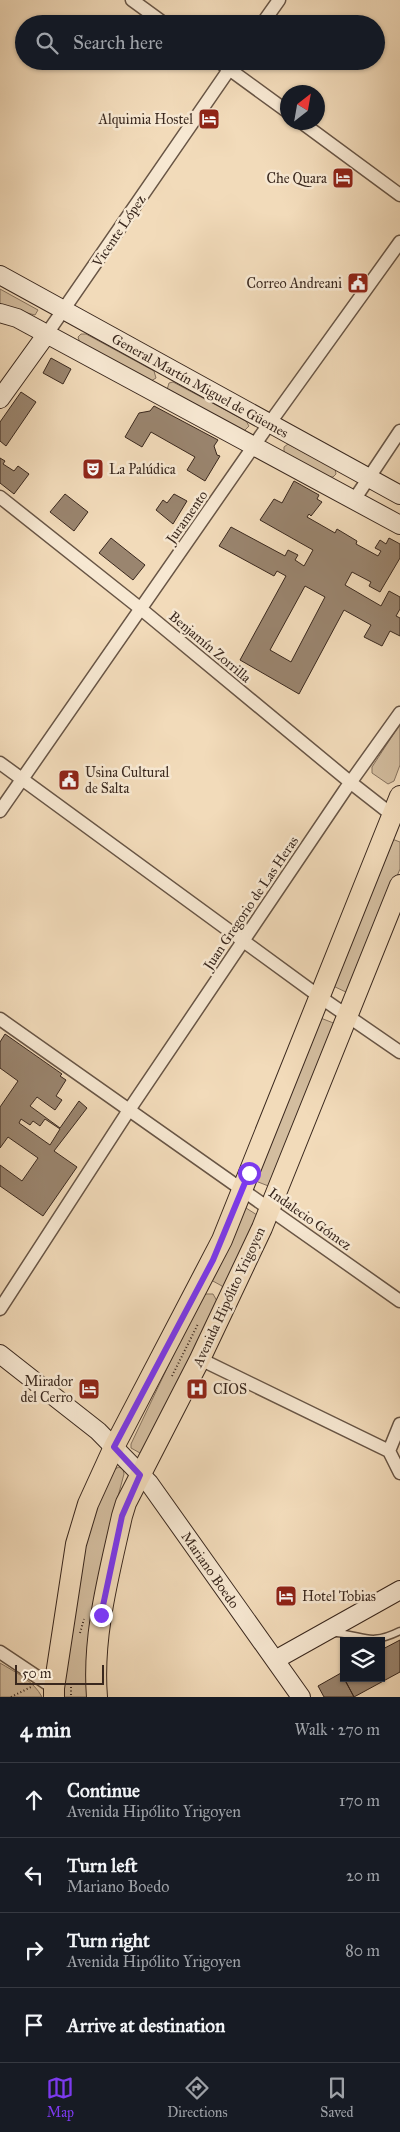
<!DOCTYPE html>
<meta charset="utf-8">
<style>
:root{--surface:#171b24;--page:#242831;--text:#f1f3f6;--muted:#9ea1a6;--line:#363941;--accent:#7c3aed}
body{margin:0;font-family:"IM FELL Great Primer",serif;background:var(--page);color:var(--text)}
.controls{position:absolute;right:15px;bottom:15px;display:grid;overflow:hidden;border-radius:0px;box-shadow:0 1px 4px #0004}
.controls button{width:45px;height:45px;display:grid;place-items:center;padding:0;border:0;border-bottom:1px solid var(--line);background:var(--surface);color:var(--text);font:25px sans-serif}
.compass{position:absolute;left:280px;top:85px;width:45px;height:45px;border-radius:50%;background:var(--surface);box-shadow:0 1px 4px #0004;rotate:31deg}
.scale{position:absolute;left:15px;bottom:12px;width:89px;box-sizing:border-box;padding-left:5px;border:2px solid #3a281e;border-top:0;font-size:14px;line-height:18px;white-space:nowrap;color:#3a281e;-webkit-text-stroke:4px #f7e8d2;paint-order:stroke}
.stop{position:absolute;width:15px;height:15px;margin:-11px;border:4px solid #7c3aed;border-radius:50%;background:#fff}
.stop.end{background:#7c3aed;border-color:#fff;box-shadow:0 1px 5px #0008}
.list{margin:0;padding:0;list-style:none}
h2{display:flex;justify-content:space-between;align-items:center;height:65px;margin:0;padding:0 20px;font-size:21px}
h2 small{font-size:16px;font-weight:400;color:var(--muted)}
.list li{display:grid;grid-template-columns:32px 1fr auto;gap:15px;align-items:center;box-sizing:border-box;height:75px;padding:0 20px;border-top:1px solid var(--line)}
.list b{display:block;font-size:19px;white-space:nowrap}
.list p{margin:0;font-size:16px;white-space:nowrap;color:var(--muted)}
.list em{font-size:16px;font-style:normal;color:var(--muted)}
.icon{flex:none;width:28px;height:28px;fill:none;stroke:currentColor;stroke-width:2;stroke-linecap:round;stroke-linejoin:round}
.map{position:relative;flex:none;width:400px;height:1697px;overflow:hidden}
.search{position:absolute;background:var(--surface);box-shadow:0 1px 4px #0004;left:15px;right:15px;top:15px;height:55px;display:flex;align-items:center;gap:12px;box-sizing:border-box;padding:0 18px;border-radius:28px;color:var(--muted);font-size:19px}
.sheet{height:365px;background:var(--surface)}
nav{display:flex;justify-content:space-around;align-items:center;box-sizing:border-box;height:70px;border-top:1px solid var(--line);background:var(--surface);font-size:14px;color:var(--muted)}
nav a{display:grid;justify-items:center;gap:2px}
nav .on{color:var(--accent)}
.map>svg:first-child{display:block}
.green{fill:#d3bd9f;stroke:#86725e}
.building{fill:#9a856f;stroke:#3a281e;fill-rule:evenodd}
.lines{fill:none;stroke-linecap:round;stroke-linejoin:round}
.lane-casing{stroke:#685545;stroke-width:9}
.street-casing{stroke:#685545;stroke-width:15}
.secondary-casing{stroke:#3a281e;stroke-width:20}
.primary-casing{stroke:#3a281e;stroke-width:22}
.path{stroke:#3a281e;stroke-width:2;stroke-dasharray:1 2.5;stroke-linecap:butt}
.lane{stroke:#f7e8d2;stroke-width:6}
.street{stroke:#f7e8d2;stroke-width:12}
.secondary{stroke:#f7e8d2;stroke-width:18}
.primary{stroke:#f2dbba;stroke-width:20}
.route{stroke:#7c3aed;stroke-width:6}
.labels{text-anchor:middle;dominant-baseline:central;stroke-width:5;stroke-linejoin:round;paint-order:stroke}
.poi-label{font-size:14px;fill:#3a281e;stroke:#f7e8d2;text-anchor:end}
.street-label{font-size:14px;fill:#3a281e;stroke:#f7e8d2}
</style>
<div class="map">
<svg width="400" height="1697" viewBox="0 0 400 1697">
<rect width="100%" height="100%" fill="#f2dbba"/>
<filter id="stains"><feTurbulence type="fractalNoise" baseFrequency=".004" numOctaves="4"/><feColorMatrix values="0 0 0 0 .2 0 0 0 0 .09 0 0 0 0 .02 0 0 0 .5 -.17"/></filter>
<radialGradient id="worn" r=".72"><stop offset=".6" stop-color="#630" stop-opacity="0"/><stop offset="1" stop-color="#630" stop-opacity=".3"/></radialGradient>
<!-- green -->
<path class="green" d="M 0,289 L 38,310 L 35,315 L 0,306 Z
M 81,334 L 86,334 L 154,371 L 156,378 L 151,381 L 80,343 L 78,337 Z
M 173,382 L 246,421 L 249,426 L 244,431 L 167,390 L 169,383 Z
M 288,444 L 335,469 L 336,474 L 333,477 L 328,477 L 284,454 L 284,447 Z
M 400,724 L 400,765 L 394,781 L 388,784 L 372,773 L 372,767 Z
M 392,839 L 400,842 L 400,869 L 348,993 L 331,985 Z
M 318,1017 L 336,1024 L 271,1187 L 253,1180 Z
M 246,1208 L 257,1215 L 225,1292 L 222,1286 L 211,1280 L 244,1209 Z
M 206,1294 L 213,1294 L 217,1301 L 145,1449 L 140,1453 L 131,1448 L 131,1444 L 201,1297 Z
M 119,1467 L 123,1469 L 124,1474 L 113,1515 L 90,1697 L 59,1697 L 72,1606 L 90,1523 L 113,1470 Z
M 0,1663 C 15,1672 34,1681 42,1697 L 0,1697 Z"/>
<!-- building -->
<path class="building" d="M 51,358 L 71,369 L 63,384 L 43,373 Z
M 21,392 L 36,402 L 6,446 L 0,441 L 0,422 Z
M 154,406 L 218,440 L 214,446 L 217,455 L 220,456 L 205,481 L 187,470 L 195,457 L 151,432 L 142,447 L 125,437 L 139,413 L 150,411 Z
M 0,458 L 5,461 L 3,464 L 14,471 L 18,466 L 29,474 L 14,494 L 0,483 Z
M 294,481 L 319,495 L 317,499 L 322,502 L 311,516 L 309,514 L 307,517 L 335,533 L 337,529 L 357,541 L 356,544 L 378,556 L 381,551 L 375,548 L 380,540 L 386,544 L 389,538 L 400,544 L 400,558 L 380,592 L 369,586 L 371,582 L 352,572 L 345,585 L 381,606 L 389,591 L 400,597 L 400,609 L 396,616 L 400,618 L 400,636 L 390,631 L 382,646 L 364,637 L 371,625 L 344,610 L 299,694 L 240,660 L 286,576 L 277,571 L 274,576 L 219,546 L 231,527 L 285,556 L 288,550 L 298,555 L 295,560 L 304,566 L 313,550 L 260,520 L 274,499 L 282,503 ZM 305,586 L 325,597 L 291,662 L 270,650 Z
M 65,494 L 88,512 L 74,531 L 50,512 Z
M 174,494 L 187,501 L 173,524 L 156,510 L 163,500 L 167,503 Z
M 111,538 L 145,565 L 133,580 L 99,553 Z
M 5,1034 L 62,1074 L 60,1076 L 66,1080 L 56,1096 L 62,1100 L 55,1110 L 37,1097 L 30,1106 L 60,1128 L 79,1101 L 87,1108 L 54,1151 L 77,1167 L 43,1216 L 0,1186 L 0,1165 L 22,1181 L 38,1158 L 8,1137 L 0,1148 L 0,1107 L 18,1081 L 0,1068 L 0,1042 ZM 21,1119 L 30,1125 L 33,1121 L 40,1126 L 45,1119 L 60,1129 L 50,1145 L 19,1123 Z
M 400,1640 L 400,1672 L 354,1697 L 344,1678 L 381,1678 L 381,1650 Z
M 341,1673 L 354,1697 L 324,1697 L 318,1686 Z"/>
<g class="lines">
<!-- lane casing -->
<g class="lane-casing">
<path id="lane" d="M 334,1633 C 363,1634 368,1647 400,1631"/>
</g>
<!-- street casing -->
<g class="street-casing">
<path id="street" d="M 132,0 L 165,24
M 262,24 L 279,0
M 218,61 L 288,112
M 301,122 L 400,195
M 46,335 L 235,61
M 0,497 L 141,609 L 350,782 L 396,818
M 354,500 L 400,431
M 0,763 L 320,997 L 400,1052
M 0,811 L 269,424 L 400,242
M 0,1019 L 400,1301
M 0,1309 L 129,1110 L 345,790 L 400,713
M 200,1359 L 389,1451 L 400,1473
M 389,1451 L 400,1424
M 0,1652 L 54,1688"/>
</g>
<!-- secondary casing -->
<g class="secondary-casing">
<path id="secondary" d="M 0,275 L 400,495
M 0,313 L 17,318 L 400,525
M 0,399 L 46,335
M 0,1354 L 98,1431 L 149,1483 L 301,1697
M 275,1660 L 400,1590"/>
</g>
<!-- primary casing -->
<g class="primary-casing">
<path id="primary" d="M 54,1697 L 54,1688 L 76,1544 L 88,1504 L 114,1447 L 222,1240 L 400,796
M 97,1697 C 92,1636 109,1575 122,1516 L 126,1503 L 200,1359 L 262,1228 L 400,885"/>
</g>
<!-- path -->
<path class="path" d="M 172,1376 L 198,1324
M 80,1633 L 84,1619
M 71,1687 L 71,1697
M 11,1697 L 31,1687"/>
<!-- lane -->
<use href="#lane" class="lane"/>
<!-- street -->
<use href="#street" class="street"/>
<!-- secondary -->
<use href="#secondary" class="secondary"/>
<!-- primary -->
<use href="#primary" class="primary"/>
</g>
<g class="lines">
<!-- route -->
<path class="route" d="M 101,1615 L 122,1516 L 140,1475 L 114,1447 L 213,1260 L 249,1173"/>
</g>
<!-- icons -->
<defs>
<g id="hotel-square" transform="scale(1.125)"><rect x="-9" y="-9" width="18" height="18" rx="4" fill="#8f2418" stroke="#f7e8d2"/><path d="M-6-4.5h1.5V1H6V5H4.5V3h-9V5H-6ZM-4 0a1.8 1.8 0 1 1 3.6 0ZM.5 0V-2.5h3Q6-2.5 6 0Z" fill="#fff"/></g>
<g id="civic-square" transform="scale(1.125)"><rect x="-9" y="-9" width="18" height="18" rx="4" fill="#8f2418" stroke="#f7e8d2"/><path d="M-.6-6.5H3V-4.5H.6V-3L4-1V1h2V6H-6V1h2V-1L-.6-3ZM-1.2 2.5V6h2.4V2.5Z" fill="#fff"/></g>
<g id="theatre-square" transform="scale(1.125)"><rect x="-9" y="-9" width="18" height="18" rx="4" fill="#8f2418" stroke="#f7e8d2"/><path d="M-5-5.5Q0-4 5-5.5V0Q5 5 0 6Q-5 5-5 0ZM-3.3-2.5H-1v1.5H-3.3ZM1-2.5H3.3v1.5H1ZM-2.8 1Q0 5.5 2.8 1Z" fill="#fff"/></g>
<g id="hospital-square" transform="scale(1.125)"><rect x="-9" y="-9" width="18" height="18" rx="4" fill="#8f2418" stroke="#f7e8d2"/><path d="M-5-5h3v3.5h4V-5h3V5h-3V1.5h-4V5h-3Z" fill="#fff"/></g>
</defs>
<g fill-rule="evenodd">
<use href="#hotel-square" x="209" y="119"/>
<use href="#hotel-square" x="343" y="178"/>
<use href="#civic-square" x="358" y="283"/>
<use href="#theatre-square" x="93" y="469"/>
<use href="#civic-square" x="69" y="780"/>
<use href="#hotel-square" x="89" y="1389"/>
<use href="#hospital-square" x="197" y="1389"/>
<use href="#hotel-square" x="286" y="1596"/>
</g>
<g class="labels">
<!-- poi labels -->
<g class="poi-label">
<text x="193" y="119">Alquimia Hostel</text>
<text x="327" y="178">Che Quara</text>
<text x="342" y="283">Correo Andreani</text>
<text x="109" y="469" text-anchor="start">La Palúdica</text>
<text x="85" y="772" text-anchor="start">Usina Cultural<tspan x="85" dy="16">de Salta</tspan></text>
<text x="73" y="1381">Mirador<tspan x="73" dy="16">del Cerro</tspan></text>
<text x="213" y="1389" text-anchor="start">CIOS</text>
<text x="302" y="1596" text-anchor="start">Hotel Tobias</text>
</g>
<!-- street labels -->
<g class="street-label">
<text transform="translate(119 231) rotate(-56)">Vicente López</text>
<text transform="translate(200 386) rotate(29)">General Martín Miguel de Güemes</text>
<text transform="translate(187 517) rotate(-55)">Juramento</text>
<text transform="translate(210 647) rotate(40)">Benjamín Zorrilla</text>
<text transform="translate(251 903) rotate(-56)">Juan Gregorio de Las Heras</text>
<text transform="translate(310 1219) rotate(35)">Indalecio Gómez</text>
<text transform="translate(229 1297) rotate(-65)">Avenida Hipólito Yrigoyen</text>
<text transform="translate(210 1570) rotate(55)">Mariano Boedo</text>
</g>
</g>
<rect width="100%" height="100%" filter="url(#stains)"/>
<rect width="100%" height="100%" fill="url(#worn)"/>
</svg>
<div class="controls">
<button><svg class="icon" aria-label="layers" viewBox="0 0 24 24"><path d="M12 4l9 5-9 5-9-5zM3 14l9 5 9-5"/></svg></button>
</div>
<svg class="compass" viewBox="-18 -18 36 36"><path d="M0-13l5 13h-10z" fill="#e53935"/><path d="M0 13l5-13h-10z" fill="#9ea1a6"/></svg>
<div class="scale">50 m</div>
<div class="stop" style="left:249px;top:1173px"></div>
<div class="stop end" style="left:101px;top:1615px"></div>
<div class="search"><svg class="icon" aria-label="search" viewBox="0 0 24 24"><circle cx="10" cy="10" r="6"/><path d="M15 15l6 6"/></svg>Search here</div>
</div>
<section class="sheet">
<h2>4 min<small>Walk · 270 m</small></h2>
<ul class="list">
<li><svg class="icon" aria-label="ahead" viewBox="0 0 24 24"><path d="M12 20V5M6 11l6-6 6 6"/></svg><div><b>Continue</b><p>Avenida Hipólito Yrigoyen</p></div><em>170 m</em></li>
<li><svg class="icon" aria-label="left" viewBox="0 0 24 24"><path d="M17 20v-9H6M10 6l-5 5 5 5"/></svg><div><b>Turn left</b><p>Mariano Boedo</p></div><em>20 m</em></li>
<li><svg class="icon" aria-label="right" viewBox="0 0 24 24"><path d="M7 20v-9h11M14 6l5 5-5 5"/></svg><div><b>Turn right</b><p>Avenida Hipólito Yrigoyen</p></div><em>80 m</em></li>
<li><svg class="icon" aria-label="arrive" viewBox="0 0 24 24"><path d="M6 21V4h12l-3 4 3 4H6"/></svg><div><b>Arrive at destination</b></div></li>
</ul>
</section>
<nav>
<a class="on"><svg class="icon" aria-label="map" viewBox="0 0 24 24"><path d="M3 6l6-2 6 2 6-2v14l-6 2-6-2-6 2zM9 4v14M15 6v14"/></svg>Map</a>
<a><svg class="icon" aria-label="directions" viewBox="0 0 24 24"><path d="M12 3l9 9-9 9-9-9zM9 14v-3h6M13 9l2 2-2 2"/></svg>Directions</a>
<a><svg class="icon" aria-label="saved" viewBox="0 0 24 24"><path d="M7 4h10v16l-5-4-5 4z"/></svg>Saved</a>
</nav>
